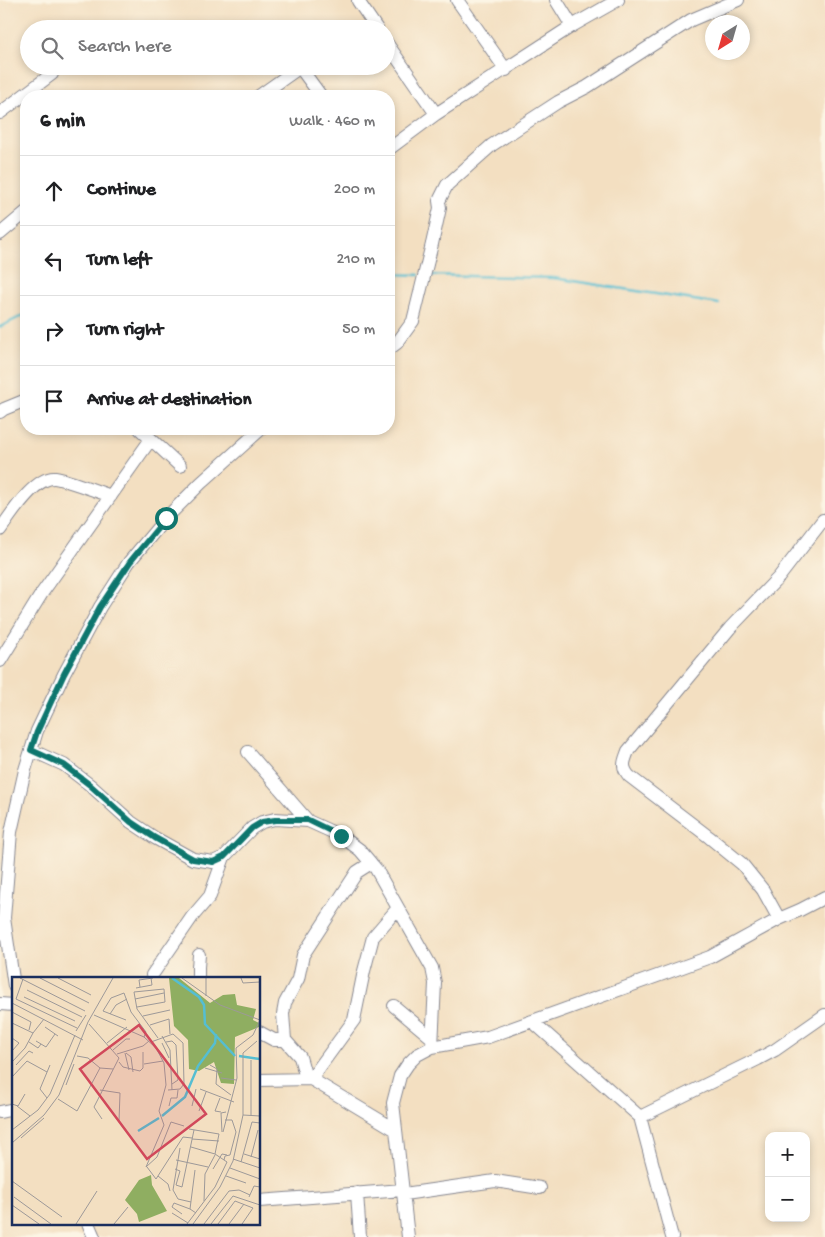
<!DOCTYPE html>
<meta charset="utf-8">
<style>
:root{--surface:#fff;--page:#f2f2f2;--text:#202124;--muted:#757577;--line:#e0e0e0}
body{margin:0;font-family:"Gochi Hand",sans-serif;background:var(--page);color:var(--text)}
.controls{position:absolute;right:15px;bottom:15px;display:grid;overflow:hidden;border-radius:10px;box-shadow:0 2px 8px #0003}
.controls button{width:45px;height:45px;display:grid;place-items:center;padding:0;border:0;border-bottom:1px solid var(--line);background:var(--surface);color:var(--text);font:25px sans-serif}
.compass{position:absolute;left:705px;top:15px;width:45px;height:45px;border-radius:50%;background:var(--surface);box-shadow:0 2px 8px #0003;rotate:217deg}
.stop{position:absolute;width:15px;height:15px;margin:-11px;border:4px solid #0f766e;border-radius:50%;background:#fff}
.stop.end{background:#0f766e;border-color:#fff;box-shadow:0 1px 5px #0008}
.list{margin:0;padding:0;list-style:none}
h2{display:flex;justify-content:space-between;align-items:center;height:65px;margin:0;padding:0 20px;font-size:21px}
h2 small{font-size:16px;font-weight:400;color:var(--muted)}
.list li{display:grid;grid-template-columns:32px 1fr auto;gap:15px;align-items:center;box-sizing:border-box;height:70px;padding:0 20px;border-top:1px solid var(--line)}
.list b{display:block;font-size:19px;white-space:nowrap}
.list em{font-size:16px;font-style:normal;color:var(--muted)}
.icon{flex:none;width:28px;height:28px;fill:none;stroke:currentColor;stroke-width:2;stroke-linecap:round;stroke-linejoin:round}
.map{position:relative;flex:none;width:825px;height:1237px;overflow:hidden}
.search{position:absolute;background:var(--surface);box-shadow:0 2px 8px #0003;left:20px;top:20px;width:375px;height:55px;display:flex;align-items:center;gap:12px;box-sizing:border-box;padding:0 18px;border-radius:28px;color:var(--muted);font-size:19px}
.panel{position:absolute;background:var(--surface);box-shadow:0 2px 8px #0003;left:20px;top:90px;width:375px;height:345px;border-radius:20px}
.map>svg:first-child{display:block}
.lines{fill:none;stroke-linecap:round;stroke-linejoin:round}
.stream{stroke:#55bed2;stroke-width:2.5}
.minor-casing{stroke:#878790;stroke-width:14}
.minor{stroke:#fff;stroke-width:12}
.route{stroke:#0f766e;stroke-width:6}
.inset-river{fill:none;stroke:#55bed2;stroke-width:2.5}
.inset-road{fill:none;stroke:#9d9999;stroke-width:1}
.view{fill:#d1495b;fill-opacity:0.15;stroke:#d1495b;stroke-width:2.5}
.inset-edge{fill:none;stroke:#1b2f5e;stroke-width:2.5}
</style>
<div class="map">
<svg width="825" height="1237" viewBox="0 0 825 1237">
<rect width="100%" height="100%" fill="#fcf5e5"/>
<filter id="ink" filterUnits="userSpaceOnUse"><feTurbulence type="fractalNoise" baseFrequency=".02" numOctaves="2"/><feDisplacementMap in="SourceGraphic" scale="10" xChannelSelector="R" yChannelSelector="G"/><feConvolveMatrix kernelMatrix="1 2 1 2 8 2 1 2 1" color-interpolation-filters="sRGB"/></filter>
<filter id="wash" filterUnits="userSpaceOnUse"><feTurbulence type="fractalNoise" baseFrequency=".0096" numOctaves="4" result="noise"/><feDisplacementMap in="SourceGraphic" scale="20" xChannelSelector="R" yChannelSelector="G"/><feGaussianBlur stdDeviation="1.12" result="paint"/><feColorMatrix in="noise" values="0 0 0 0 0 0 0 0 0 0 0 0 0 0 0 0 0 1.4 0 .05"/><feComposite in="paint" operator="in"/></filter>
<g filter="url(#wash)">
<rect width="100%" height="100%" fill="#f3dfc1"/>
<g class="lines">
<!-- stream -->
<path class="stream" d="M 389,274 L 419,275
M 427,275 L 554,278 L 719,304
M 0,327 L 26,314"/>
</g>
</g>
<g filter="url(#ink)">
<g class="lines">
<!-- minor casing -->
<g class="minor-casing">
<path id="minor" d="M 457,0 L 506,70
M 556,0 L 572,26
M 358,1 L 377,29
M 386,42 L 436,114
M 299,66 L 321,96
M 259,96 L 300,67
M 0,113 L 52,74
M 389,149 L 436,114 L 572,26 L 618,0
M 0,234 L 26,212
M 389,349 L 397,343 L 413,321 L 432,244 L 440,208 L 439,201 L 447,185 L 492,145 L 558,102 L 587,87 L 691,20 L 738,0
M 0,412 L 4,409 L 26,400
M 140,429 L 180,466
M 0,530 C 10,516 35,476 55,478 C 69,480 95,491 111,496
M 0,661 L 42,593 L 151,439
M 31,750 L 64,765 L 90,785 L 131,822 L 155,838 L 193,859 L 213,862 L 224,857 L 252,828 L 262,822 L 275,819 L 308,821 L 341,836 L 360,850 L 376,869 L 432,968 L 435,983 L 432,1047
M 248,752 L 308,821
M 779,919 L 763,890 L 742,864 L 709,837 L 629,776 C 621,766 624,762 628,751 L 730,628 L 779,577 L 823,520
M 152,975 L 192,917 L 210,896 L 224,857
M 198,978 L 198,967 L 199,955
M 14,986 L 4,918 L 11,832 L 25,770 L 37,731 L 64,674 L 100,607 L 129,562 L 166,518 L 201,483 L 261,429
M 0,1004 L 14,1005
M 394,1006 L 432,1038
M 532,1021 L 640,1117 L 672,1237
M 259,1032 L 274,1040 L 285,1040
M 306,1078 L 300,1057 L 285,1040 L 283,1014 L 285,1003 L 298,979 L 303,955 L 357,872 L 371,863
M 311,1079 L 354,1020 L 364,971 L 373,937 L 398,908
M 259,1080 L 311,1079 L 396,1130
M 0,1112 L 14,1109
M 640,1117 L 758,1059 L 775,1050 L 825,1015
M 357,1193 L 360,1237
M 404,1194 L 495,1181 L 540,1188
M 259,1201 L 403,1190
M 88,1223 L 94,1237
M 408,1237 L 393,1103 L 400,1076 L 408,1064 L 417,1055 L 432,1047 L 488,1037 L 710,957 L 779,919 L 800,910 L 825,897"/>
</g>
<!-- minor -->
<use href="#minor" class="minor"/>
</g>
</g>
<g class="lines" filter="url(#ink)">
<!-- route -->
<path class="route" d="M 166,518 L 130,562 L 100,607 L 64,674 L 37,732 L 31,750 L 64,765 L 90,785 L 131,822 L 155,838 L 193,859 L 213,862 L 224,857 L 252,828 L 262,822 L 275,820 L 308,820 L 341,836"/>
</g>
<!-- overview -->
<g transform="translate(12 977)">
<rect width="248" height="248" fill="#f3dfc1"/>
<path d="M 157,1 L 167,1 L 198,26 L 211,18 L 223,17 L 225,28 L 244,32 L 241,43 L 247,46 L 247,50 L 223,60 L 222,107 L 209,106 L 202,85 L 187,94 L 177,92 L 176,63 L 162,49 ZM 139,198 L 140,208 L 155,234 L 127,245 L 125,237 L 113,223 L 127,203 Z" fill="#8fae61"/>
<path class="inset-river" d="M 160,1 L 187,20 L 192,28 L 193,47 L 223,79M 227,79 L 248,82M 150,139 L 173,120 L 186,89 L 203,66 L 204,57M 126,154 L 147,141"/>
<path class="inset-road" d="M 8,1 L 73,34M 28,1 L 77,26M 46,1 L 79,18M 170,1 L 208,28 L 248,43M 194,1 L 194,19M 229,1 L 231,6 L 248,5M 11,2 L 4,22 L 65,51M 128,10 L 127,3 L 141,1M 124,11 L 140,8 L 139,1M 15,13 L 70,40M 122,15 L 152,12 L 153,25 L 125,30M 122,15 L 125,32 L 146,61M 12,20 L 63,44M 123,22 L 152,16M 0,26 L 71,63M 0,35 L 19,45 L 17,53M 98,37 L 104,28 L 115,22M 82,38 L 132,60 L 144,71 L 152,86 L 154,108 L 147,134 L 152,148 L 134,190 L 145,180 L 159,145 L 172,149M 131,39 L 158,33M 114,43 L 91,34 L 99,21 L 112,16 L 119,35 L 134,55 L 132,60M 0,46 L 21,56 L 32,42M 77,47 L 107,81 L 82,130 L 90,142M 138,48 L 157,42 L 158,57M 33,50 L 46,59M 64,54 L 74,38M 150,59 L 158,73 L 160,113M 0,61 L 7,66 L 0,74M 24,64 L 34,70 L 43,57M 17,65 L 26,71 L 29,67M 139,65 L 161,57 L 171,66 L 172,107 L 168,112 L 156,113M 154,65 L 160,64 L 164,68 L 166,103 L 160,107M 95,66 L 115,50M 150,66 L 157,81M 101,73 L 114,62 L 118,62M 113,76 L 117,93M 114,76 L 119,80 L 121,95M 105,77 L 131,69 L 137,64M 65,79 L 76,81 L 88,91 L 101,92M 239,83 L 239,139M 0,85 L 13,71 L 21,56M 107,85 L 111,90 L 128,94 L 131,91 L 131,75M 132,87 L 151,84M 4,88 L 17,74 L 21,76M 198,88 L 205,92 L 204,107 L 219,118M 193,91 L 210,96M 0,100 L 15,84 L 35,95M 209,101 L 224,103M 54,108 L 62,87M 188,112 L 222,125M 88,113 L 108,116 L 107,144M 35,121 L 28,112 L 38,88M 208,121 L 203,134 L 209,135M 46,122 L 65,134 L 88,91M 0,127 L 6,129 L 13,117M 5,129 L 18,139M 157,129 L 159,121 L 165,121 L 166,113M 180,129 L 184,112M 187,134 L 194,115M 231,138 L 248,139M 0,153 L 26,133 L 38,117 L 63,58M 210,155 L 209,136 L 214,135M 211,155 L 225,101 L 224,71 L 241,58 L 248,43M 9,161 L 32,141M 180,162 L 207,164M 0,166 L 32,138 L 47,118 L 76,45 L 101,1M 179,170 L 203,177M 168,171 L 161,213 L 166,222 L 179,225M 232,177 L 248,182M 239,180 L 246,153M 221,182 L 248,191M 164,183 L 196,190M 212,183 L 213,179 L 218,178 L 224,155 L 220,143 L 213,143M 229,185 L 240,145 L 248,146M 135,190 L 144,202 L 171,160 L 180,161M 218,191 L 248,202M 163,192 L 168,194 L 164,208 L 170,210 L 182,153M 201,192 L 210,177 L 215,178M 183,193 L 178,232 L 184,236M 146,199 L 156,207 L 158,214M 214,199 L 234,206M 0,204 L 50,240M 2,220 L 39,247M 237,220 L 242,209 L 248,210M 192,224 L 193,197 L 203,178M 0,228 L 27,247M 160,236 L 176,246M 170,237 L 160,230 L 162,226 L 178,232M 64,247 L 85,214M 102,247 L 116,230M 175,247 L 203,210 L 215,185 L 203,177 L 207,157 L 177,152M 181,247 L 208,210 L 221,184 L 231,138 L 231,76 L 245,64M 192,247 L 217,214 L 227,213 L 238,218M 199,247 L 221,219 L 248,228M 206,247 L 223,224 L 241,231M 217,247 L 232,227M 230,247 L 241,231"/>
<path class="view" d="M 127,48 L 194,137 L 135,182 L 68,92 Z"/>
<rect width="248" height="248" class="inset-edge"/>
</g>
</svg>
<div class="controls">
<button>+</button>
<button>−</button>
</div>
<svg class="compass" viewBox="-18 -18 36 36"><path d="M0-13l5 13h-10z" fill="#e53935"/><path d="M0 13l5-13h-10z" fill="#757577"/></svg>
<div class="stop" style="left:166px;top:518px"></div>
<div class="stop end" style="left:341px;top:836px"></div>
<div class="search"><svg class="icon" aria-label="search" viewBox="0 0 24 24"><circle cx="10" cy="10" r="6"/><path d="M15 15l6 6"/></svg>Search here</div>
<section class="panel">
<h2>6 min<small>Walk · 460 m</small></h2>
<ul class="list">
<li><svg class="icon" aria-label="ahead" viewBox="0 0 24 24"><path d="M12 20V5M6 11l6-6 6 6"/></svg><div><b>Continue</b></div><em>200 m</em></li>
<li><svg class="icon" aria-label="left" viewBox="0 0 24 24"><path d="M17 20v-9H6M10 6l-5 5 5 5"/></svg><div><b>Turn left</b></div><em>210 m</em></li>
<li><svg class="icon" aria-label="right" viewBox="0 0 24 24"><path d="M7 20v-9h11M14 6l5 5-5 5"/></svg><div><b>Turn right</b></div><em>50 m</em></li>
<li><svg class="icon" aria-label="arrive" viewBox="0 0 24 24"><path d="M6 21V4h12l-3 4 3 4H6"/></svg><div><b>Arrive at destination</b></div></li>
</ul>
</section>
</div>
